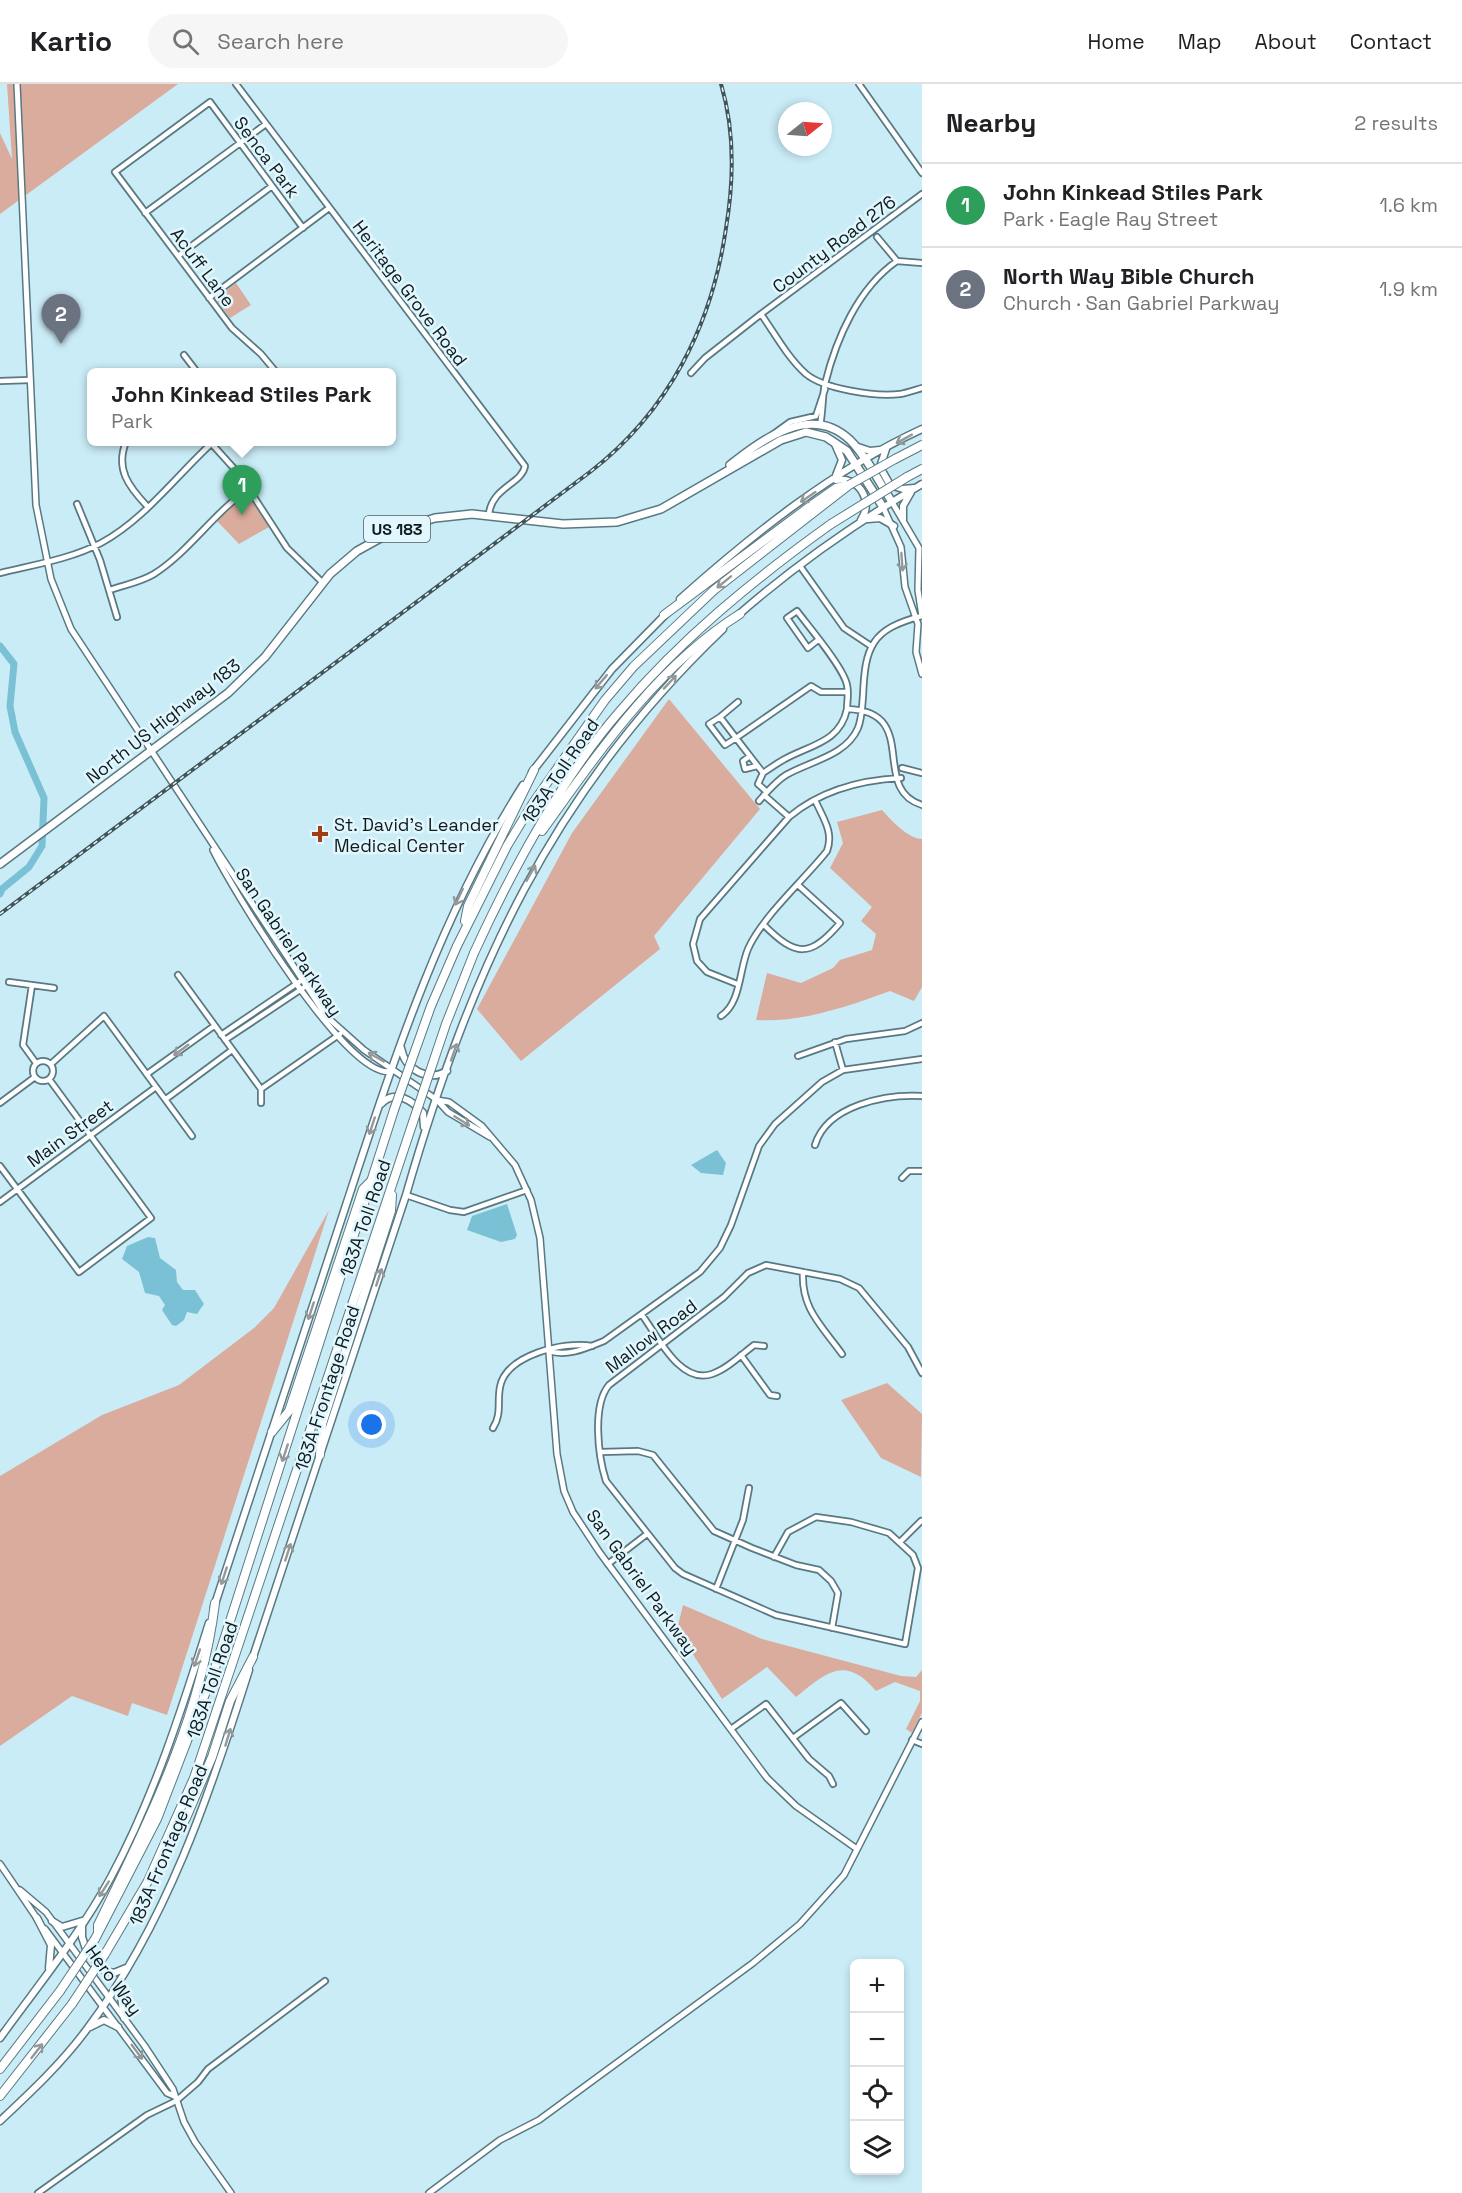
<!DOCTYPE html>
<meta charset="utf-8">
<style>
:root{--surface:#fff;--page:#f6f6f6;--text:#202124;--muted:#757577;--line:#e0e0e0;--accent:#7c3aed}
body{margin:0;font-family:"Space Grotesk",sans-serif;background:var(--page);color:var(--text)}
.controls{position:absolute;right:18px;bottom:18px;display:grid;overflow:hidden;border-radius:9px;box-shadow:0 3px 9px #0003}
.controls button{width:54px;height:54px;display:grid;place-items:center;padding:0;border:0;border-bottom:2px solid var(--line);background:var(--surface);color:var(--text);font:30px sans-serif}
.compass{position:absolute;left:778px;top:18px;width:54px;height:54px;border-radius:50%;background:var(--surface);box-shadow:0 3px 9px #0003;rotate:73deg}
.you{position:absolute;left:372px;top:1341px;width:21px;height:21px;margin:-15px;border:4px solid #fff;border-radius:50%;background:#1a73e8;box-shadow:0 0 0 9px #1a73e833}
.badge{display:grid;place-items:center;width:39px;height:39px;border-radius:50%;background:var(--accent);color:#fff;font-size:20px;font-weight:700}
.pin{position:absolute;translate:-50% -50px;filter:drop-shadow(0 2px 3px #0008)}
.pin::after{content:'';position:absolute;top:32px;width:21px;height:18px;background:inherit;clip-path:polygon(0 0,100% 0,50% 100%)}
.popup{position:absolute;left:87px;top:284px;width:309px;height:78px;box-sizing:border-box;display:grid;place-content:center;border-radius:9px;background:var(--surface);filter:drop-shadow(0 2px 4px #0005);font-size:20px;white-space:nowrap;color:var(--muted)}
.popup b{font-size:22px;color:var(--text)}
.popup::after{content:'';position:absolute;left:50%;top:100%;margin-left:-12px;border:12px solid transparent;border-top-color:var(--surface)}
.list{margin:0;padding:0;list-style:none}
h2{display:flex;justify-content:space-between;align-items:center;height:78px;margin:0;padding:0 24px;font-size:26px}
h2 small{font-size:20px;font-weight:400;color:var(--muted)}
.list li{display:grid;grid-template-columns:39px 1fr auto;gap:18px;align-items:center;box-sizing:border-box;height:84px;padding:0 24px;border-top:2px solid var(--line)}
.list b{display:block;font-size:22px;white-space:nowrap}
.list p{margin:0;font-size:20px;white-space:nowrap;color:var(--muted)}
.list em{font-size:20px;font-style:normal;color:var(--muted)}
.icon{flex:none;width:33px;height:33px;fill:none;stroke:currentColor;stroke-width:2;stroke-linecap:round;stroke-linejoin:round}
.map{position:relative;flex:none;width:922px;height:2109px;overflow:hidden}
header{display:flex;align-items:center;gap:36px;box-sizing:border-box;height:84px;padding:0 30px;background:var(--surface);border-bottom:2px solid var(--line)}
header strong{font-size:28px}
nav{display:flex;gap:33px;margin-inline-start:auto;font-size:21px}
.search{width:420px;height:54px;background:var(--page);display:flex;align-items:center;gap:15px;box-sizing:border-box;padding:0 21px;border-radius:33px;color:var(--muted);font-size:22px}
main{display:flex}
aside{flex:1;background:var(--surface)}
.map>svg:first-child{display:block}
.green{fill:#daac9d}
.water{fill:#7bc1d5}
.lines{fill:none;stroke-linecap:round;stroke-linejoin:round}
.river{stroke:#7bc1d5;stroke-width:7}
.minor-casing{stroke:#597982;stroke-width:8}
.tertiary-casing{stroke:#597982;stroke-width:8}
.secondary-casing{stroke:#597982;stroke-width:9}
.primary-casing{stroke:#597982;stroke-width:10}
.motorway-casing{stroke:#597982;stroke-width:10}
.minor{stroke:#fff;stroke-width:4.5}
.tertiary{stroke:#fff;stroke-width:5}
.secondary{stroke:#fff;stroke-width:6}
.primary{stroke:#fff;stroke-width:7}
.motorway{stroke:#fff;stroke-width:8}
.rail-casing{stroke:#41545a;stroke-width:4}
.rail{stroke:#e2f7fd;stroke-width:1.5;stroke-dasharray:4.5;stroke-linecap:butt}
.motorway-bridge-casing{stroke:#597982;stroke-width:10;stroke-linecap:butt}
.motorway-bridge{stroke:#fff;stroke-width:8}
.oneway{stroke:#93989a}
.poi-dot{fill:#a33d15;stroke:#e2f7fd;stroke-width:2}
.labels{text-anchor:middle;dominant-baseline:central;stroke-width:5;stroke-linejoin:round;paint-order:stroke}
.shield{fill:#e2f7fd;stroke:#4e5d62;stroke-width:1.5}
.shield-label{font-size:16px;font-weight:bold;fill:#0e1b1f}
.street-label{font-size:18px;fill:#0e1b1f;stroke:#e2f7fd}
.poi-label{font-size:18px;fill:#0e1b1f;stroke:#e2f7fd;text-anchor:start}
</style>
<header>
<strong>Kartio</strong>
<div class="search"><svg class="icon" aria-label="search" viewBox="0 0 24 24"><circle cx="10" cy="10" r="6"/><path d="M15 15l6 6"/></svg>Search here</div>
<nav><a>Home</a><a>Map</a><a>About</a><a>Contact</a></nav>
</header>
<main>
<div class="map">
<svg width="922" height="2109" viewBox="0 0 922 2109">
<rect width="100%" height="100%" fill="#caecf7"/>
<!-- green -->
<path class="green" d="M 7,0 L 178,0 L 0,130 L 0,49 L 12,75 Z
M 236,199 L 251,221 L 230,234 L 216,215 Z
M 249,412 L 269,443 L 239,460 L 217,437 L 233,421 Z
M 669,615 L 760,725 L 654,852 L 660,865 L 521,977 L 477,925 L 572,749 Z
M 882,726 C 892,737 907,754 922,755 L 922,903 L 914,917 L 890,907 C 849,922 801,939 756,936 L 767,889 L 801,899 L 833,884 L 840,876 L 872,866 L 876,850 L 861,837 L 872,823 L 830,784 L 843,759 L 837,738 Z
M 329,1126 L 167,1631 L 132,1619 L 128,1632 L 72,1612 L 0,1662 L 0,1392 L 102,1331 L 179,1301 L 254,1244 L 274,1224 Z
M 887,1299 L 922,1330 L 921,1393 L 881,1374 L 841,1316 Z
M 683,1521 L 762,1555 L 901,1592 L 916,1593 L 922,1586 L 922,1629 L 912,1649 L 906,1645 L 920,1617 L 920,1607 L 895,1598 L 876,1607 C 845,1570 826,1589 796,1613 L 767,1583 L 722,1615 L 677,1546 Z"/>
<!-- water -->
<path class="water" d="M 717,1066 L 726,1079 L 723,1091 L 701,1089 L 691,1081 Z
M 507,1120 L 517,1151 L 515,1155 L 501,1158 L 467,1146 L 472,1132 Z
M 148,1153 L 155,1154 L 160,1174 L 176,1186 L 177,1198 L 183,1206 L 195,1206 L 204,1220 L 197,1230 L 187,1228 L 184,1236 L 176,1242 L 172,1241 L 162,1226 L 165,1221 L 159,1212 L 145,1209 L 139,1188 L 122,1175 L 127,1162 Z"/>
<g class="lines">
<!-- river -->
<path class="river" d="M 0,562 L 14,580 L 10,622 L 15,648 L 44,714 L 42,762 L 29,783 L 2,805 L 0,810"/>
<!-- minor casing -->
<g class="minor-casing">
<path id="minor" d="M 236,0 L 525,382 C 522,400 492,403 489,430
M 859,0 L 922,89
M 145,129 L 266,40
M 877,153 L 897,177
M 178,172 L 272,102
M 209,214 L 329,124
M 761,230 C 775,250 788,274 806,290 C 824,305 876,313 900,310 C 907,309 915,306 922,304
M 184,271 L 197,288
M 276,288 L 261,270 L 232,244 L 115,88 L 210,18 L 303,144
M 691,289 L 705,274 L 761,230 L 922,110
M 0,297 L 30,296
M 820,341 C 823,328 822,312 825,300 C 836,255 858,204 897,177 L 922,179
M 772,351 L 790,338 L 816,332 L 825,305
M 126,358 C 115,385 129,403 147,422
M 211,359 L 239,390 L 287,464 L 322,498
M 77,420 L 100,476 L 117,533
M 800,482 L 844,544 L 871,562
M 0,489 C 33,481 71,475 101,459 C 144,436 177,391 213,358
M 110,506 C 124,501 141,498 154,490 C 190,467 214,428 249,405
M 818,556 L 808,564 L 787,534 L 797,527 C 809,543 844,584 847,601 C 849,609 847,617 847,625 C 922,627 869,705 922,721
M 720,633 L 709,640 L 725,661 L 736,654 L 720,633 L 738,618
M 750,672 L 743,677 L 745,685 L 757,682
M 902,684 L 922,689
M 763,689 C 769,685 776,680 783,676 C 809,661 840,659 847,625
M 767,708 L 758,700 L 763,689 L 736,654 L 811,602 L 821,608 L 847,608
M 764,711 L 789,733
M 759,717 C 767,708 776,697 786,691 C 810,677 846,672 858,644 C 862,634 862,622 863,612 C 865,563 871,545 922,532
M 764,841 C 796,873 810,874 840,839 L 798,801
M 178,891 L 261,1005 L 261,1019
M 9,898 L 54,904
M 737,900 L 707,888 L 697,877 L 693,860 L 700,835 L 789,733 C 820,707 861,696 901,694
M 32,901 L 23,961 L 36,979
M 721,932 C 741,919 739,886 748,865 C 762,833 804,796 827,767 C 834,748 823,734 815,716
M 221,951 L 302,896
M 225,956 L 306,902
M 835,958 L 843,986
M 798,972 L 846,955 L 905,947 L 922,939
M33 987a10 10 0 1 1 20 0a10 10 0 1 1-20 0Z
M 51,980 L 104,932 L 192,1052
M 147,990 L 214,942
M 261,1005 L 340,950
M 166,1015 L 232,966
M 0,1019 L 35,993
M 815,1061 C 827,1021 886,1010 922,1012
M 0,1082 L 79,1188 L 151,1134 L 49,995
M 902,1094 L 909,1087 L 922,1087
M 406,1111 L 450,1126 L 464,1128 L 527,1106
M 0,1118 L 156,1003
M 803,1188 C 801,1225 822,1242 842,1270
M 642,1231 C 657,1251 680,1301 712,1290 C 727,1285 741,1271 754,1261 L 764,1262
M 549,1267 C 568,1273 586,1264 604,1257 L 700,1188 L 720,1164 L 731,1141 L 759,1062 L 775,1040 L 822,998 L 843,986 L 922,975
M 741,1271 L 770,1311 L 777,1312
M 493,1344 C 502,1330 497,1318 500,1303 C 506,1271 564,1257 592,1262
M 601,1368 L 638,1367 L 653,1371 L 714,1447 L 752,1464 L 796,1481 L 819,1486 L 831,1497 L 838,1509 L 832,1544
M 900,1458 L 921,1437
M 774,1473 L 788,1448 L 816,1433 L 851,1438 L 889,1449 L 913,1471 L 918,1484 L 905,1560 L 776,1531 L 683,1490 L 675,1484 L 606,1397 C 598,1372 592,1321 609,1301 L 724,1213 L 748,1189 L 766,1181 L 840,1195 L 859,1204 L 908,1263 L 922,1289
M 608,1480 L 647,1450
M 716,1505 L 743,1436 L 749,1404
M 731,1645 L 766,1620 L 809,1675 L 829,1692 L 833,1700
M 793,1654 L 841,1619 L 866,1647
M 912,1656 L 922,1660
M 38,2109 L 147,2031 L 176,2017 L 198,1998 L 208,1985 L 325,1897"/>
</g>
<!-- tertiary casing -->
<g class="tertiary-casing">
<path id="tertiary" d="M 17,0 L 36,421 L 51,495 L 71,545 L 327,933 L 364,966 L 437,1016 L 448,1028 L 490,1053
M 892,418 L 919,464 L 918,506 L 922,532
M 883,423 L 901,463 L 905,503 L 918,540 L 916,568 L 922,590
M 213,766 C 231,803 349,1000 392,987
M 437,1016 L 449,1018 L 482,1042 L 515,1081 L 531,1116 L 540,1154 L 557,1370 L 564,1407 L 573,1428 L 600,1469 L 767,1694 L 796,1722 L 857,1765
M 0,1780 L 38,1836
M 20,1806 L 46,1828 L 144,1961 L 173,2005 L 184,2038 L 195,2058 L 231,2109
M 45,1845 L 167,2009 L 174,2012
M 429,2109 L 500,2056 L 539,2036 L 753,1879 L 800,1840 L 844,1791 L 922,1638"/>
</g>
<!-- secondary casing -->
<g class="secondary-casing">
<path id="secondary" d="M 858,363 L 870,367 L 880,366
M 886,365 L 880,383 L 890,401 L 903,405 L 914,404
M 835,394 L 842,376 L 835,360
M 836,396 C 859,392 874,417 861,436
M 868,435 L 880,434 L 894,442
M 903,435 L 903,422 L 911,408
M 680,515 C 753,450 833,386 922,345
M 737,532 C 794,482 857,438 922,400
M 532,688 L 612,585 L 667,529
M 401,964 C 405,986 428,998 447,987
M 381,1020 C 395,1005 412,1016 423,1029 L 424,1043
M 214,1523 C 257,1388 302,1253 347,1118 C 395,972 440,832 523,701
M 252,1576 L 406,1111 C 471,886 551,709 723,545
M 37,1834 L 51,1861 L 49,1884
M 52,1837 L 62,1843 L 82,1837
M 82,1838 L 82,1853 L 86,1865 L 103,1886 L 114,1889 L 126,1884
M 119,1898 L 124,1934
M 90,1943 L 104,1936 L 118,1943
M 0,1954 C 37,1903 81,1849 111,1793 C 154,1713 182,1625 209,1539
M 0,2037 C 31,2008 62,1979 87,1945 C 166,1840 210,1710 249,1586"/>
</g>
<!-- primary casing -->
<g class="primary-casing">
<path id="primary" d="M 730,381 C 763,355 811,319 850,356 C 867,373 879,398 892,418
M 0,780 L 228,609 L 265,573 L 330,490 L 357,467 L 395,446 L 435,434 L 472,430 L 563,440 L 617,438 L 661,425 L 781,356 L 806,348 L 826,353 L 847,367 L 883,423"/>
</g>
<!-- motorway casing -->
<g class="motorway-casing">
<path id="motorway" d="M 895,375 L 922,361
M 907,393 L 922,385
M 664,531 L 813,420 L 836,404 L 844,402
M 542,747 C 598,669 657,582 740,530
M 465,837 L 468,822 L 534,686
M 457,862 L 507,762 L 533,719 L 605,616 L 634,582 L 714,506 L 849,401
M 474,869 C 512,786 560,696 620,627 C 681,555 754,495 831,440
M 272,1348 L 289,1327 L 363,1105 L 370,1098
M 320,1371 L 322,1340 L 391,1127 L 392,1111
M 161,1778 L 186,1734 L 212,1673 L 230,1617 L 253,1573
M 98,1848 L 98,1841 C 148,1738 201,1634 215,1519
M 95,1855 L 157,1735 L 215,1584 L 394,1026
M 105,1870 L 148,1797 L 194,1694 L 413,1038
M 0,1985 L 60,1907
M 0,2012 L 72,1920"/>
</g>
<!-- minor -->
<use href="#minor" class="minor"/>
<!-- tertiary -->
<use href="#tertiary" class="tertiary"/>
<!-- secondary -->
<use href="#secondary" class="secondary"/>
<!-- primary -->
<use href="#primary" class="primary"/>
<!-- motorway -->
<use href="#motorway" class="motorway"/>
<!-- rail casing -->
<g class="rail-casing">
<path id="rail" d="M 0,830 L 590,388 C 669,327 712,241 726,144 C 734,96 735,47 721,0"/>
</g>
<!-- rail -->
<use href="#rail" class="rail"/>
<!-- motorway-bridge casing -->
<g class="motorway-bridge-casing">
<path id="motorway-bridge" d="M 849,401 L 895,375
M 831,440 L 907,393
M 394,1026 L 431,922 L 457,862
M 413,1038 L 446,940 L 474,869
M 60,1907 L 95,1855
M 72,1920 L 105,1870"/>
</g>
<!-- motorway-bridge -->
<use href="#motorway-bridge" class="motorway-bridge"/>
</g>
<!-- one-way arrows -->
<defs><path id="oneway-shaft" d="M-6 0H5M1.5-3L5.5 0L1.5 3" fill="none" stroke-width="1.6" stroke-linecap="round" stroke-linejoin="round" transform="scale(1.5)"/></defs>
<g class="oneway">
<use href="#oneway-shaft" transform="translate(904 355) rotate(151)"/>
<use href="#oneway-shaft" transform="translate(808 413) rotate(146)"/>
<use href="#oneway-shaft" transform="translate(902 478) rotate(86)"/>
<use href="#oneway-shaft" transform="translate(724 498) rotate(141)"/>
<use href="#oneway-shaft" transform="translate(601 598) rotate(130)"/>
<use href="#oneway-shaft" transform="translate(670 598) rotate(-47)"/>
<use href="#oneway-shaft" transform="translate(531 789) rotate(-60)"/>
<use href="#oneway-shaft" transform="translate(459 813) rotate(115)"/>
<use href="#oneway-shaft" transform="translate(181 966) rotate(144)"/>
<use href="#oneway-shaft" transform="translate(454 968) rotate(-71)"/>
<use href="#oneway-shaft" transform="translate(376 973) rotate(-150)"/>
<use href="#oneway-shaft" transform="translate(462 1037) rotate(32)"/>
<use href="#oneway-shaft" transform="translate(372 1042) rotate(108)"/>
<use href="#oneway-shaft" transform="translate(379 1193) rotate(-72)"/>
<use href="#oneway-shaft" transform="translate(311 1227) rotate(108)"/>
<use href="#oneway-shaft" transform="translate(285 1369) rotate(108)"/>
<use href="#oneway-shaft" transform="translate(288 1468) rotate(-72)"/>
<use href="#oneway-shaft" transform="translate(224 1492) rotate(108)"/>
<use href="#oneway-shaft" transform="translate(197 1574) rotate(109)"/>
<use href="#oneway-shaft" transform="translate(228 1653) rotate(-73)"/>
<use href="#oneway-shaft" transform="translate(104 1805) rotate(123)"/>
<use href="#oneway-shaft" transform="translate(37 1967) rotate(-52)"/>
<use href="#oneway-shaft" transform="translate(137 1968) rotate(53)"/>
</g>
<!-- markers -->
<path class="poi-dot" d="M317 741h6v6h6v6h-6v6h-6v-6h-6v-6h6z"/>
<g class="labels">
<!-- shield labels -->
<rect class="shield" x="364" y="432" width="66" height="26" rx="4.5"/>
<g class="shield-label">
<text x="397" y="445">US 183</text>
</g>
<!-- street labels -->
<g class="street-label">
<text transform="translate(267 73) rotate(53)">Senca Park</text>
<text transform="translate(834 160) rotate(-37)">County Road 276</text>
<text transform="translate(203 183) rotate(53)">Acuff Lane</text>
<text transform="translate(410 209) rotate(53)">Heritage Grove Road</text>
<text transform="translate(163 637) rotate(-38)">North US Highway 183</text>
<text transform="translate(560 687) rotate(-56)">183A Toll Road</text>
<text transform="translate(289 858) rotate(56)">San Gabriel Parkway</text>
<text transform="translate(70 1049) rotate(-36)">Main Street</text>
<text transform="translate(365 1134) rotate(-71)">183A Toll Road</text>
<text transform="translate(651 1252) rotate(-37)">Mallow Road</text>
<text transform="translate(327 1304) rotate(-72)">183A Frontage Road</text>
<text transform="translate(642 1498) rotate(54)">San Gabriel Parkway</text>
<text transform="translate(212 1596) rotate(-71)">183A Toll Road</text>
<text transform="translate(168 1761) rotate(-67)">183A Frontage Road</text>
<text transform="translate(114 1896) rotate(54)">Hero Way</text>
</g>
<!-- poi labels -->
<g class="poi-label">
<text x="334" y="740">St. David’s Leander<tspan x="334" dy="21">Medical Center</tspan></text>
</g>
</g>
</svg>
<div class="controls">
<button>+</button>
<button>−</button>
<button><svg class="icon" aria-label="locate" viewBox="0 0 24 24"><circle cx="12" cy="12" r="6"/><path d="M12 2v4M12 18v4M2 12h4M18 12h4"/></svg></button>
<button><svg class="icon" aria-label="layers" viewBox="0 0 24 24"><path d="M12 4l9 5-9 5-9-5zM3 14l9 5 9-5"/></svg></button>
</div>
<svg class="compass" viewBox="-18 -18 36 36"><path d="M0-13l5 13h-10z" fill="#e53935"/><path d="M0 13l5-13h-10z" fill="#757577"/></svg>
<div class="you"></div>
<div class="pin badge" style="left:242px;top:431px;background:#2e9e5b">1</div>
<div class="popup"><b>John Kinkead Stiles Park</b>Park</div>
<div class="pin badge" style="left:61px;top:260px;background:#6b7280">2</div>
</div>
<aside>
<h2>Nearby<small>2 results</small></h2>
<ul class="list">
<li><span class="badge" style="background:#2e9e5b">1</span><div><b>John Kinkead Stiles Park</b><p>Park · Eagle Ray Street</p></div><em>1.6 km</em></li>
<li><span class="badge" style="background:#6b7280">2</span><div><b>North Way Bible Church</b><p>Church · San Gabriel Parkway</p></div><em>1.9 km</em></li>
</ul>
</aside>
</main>
